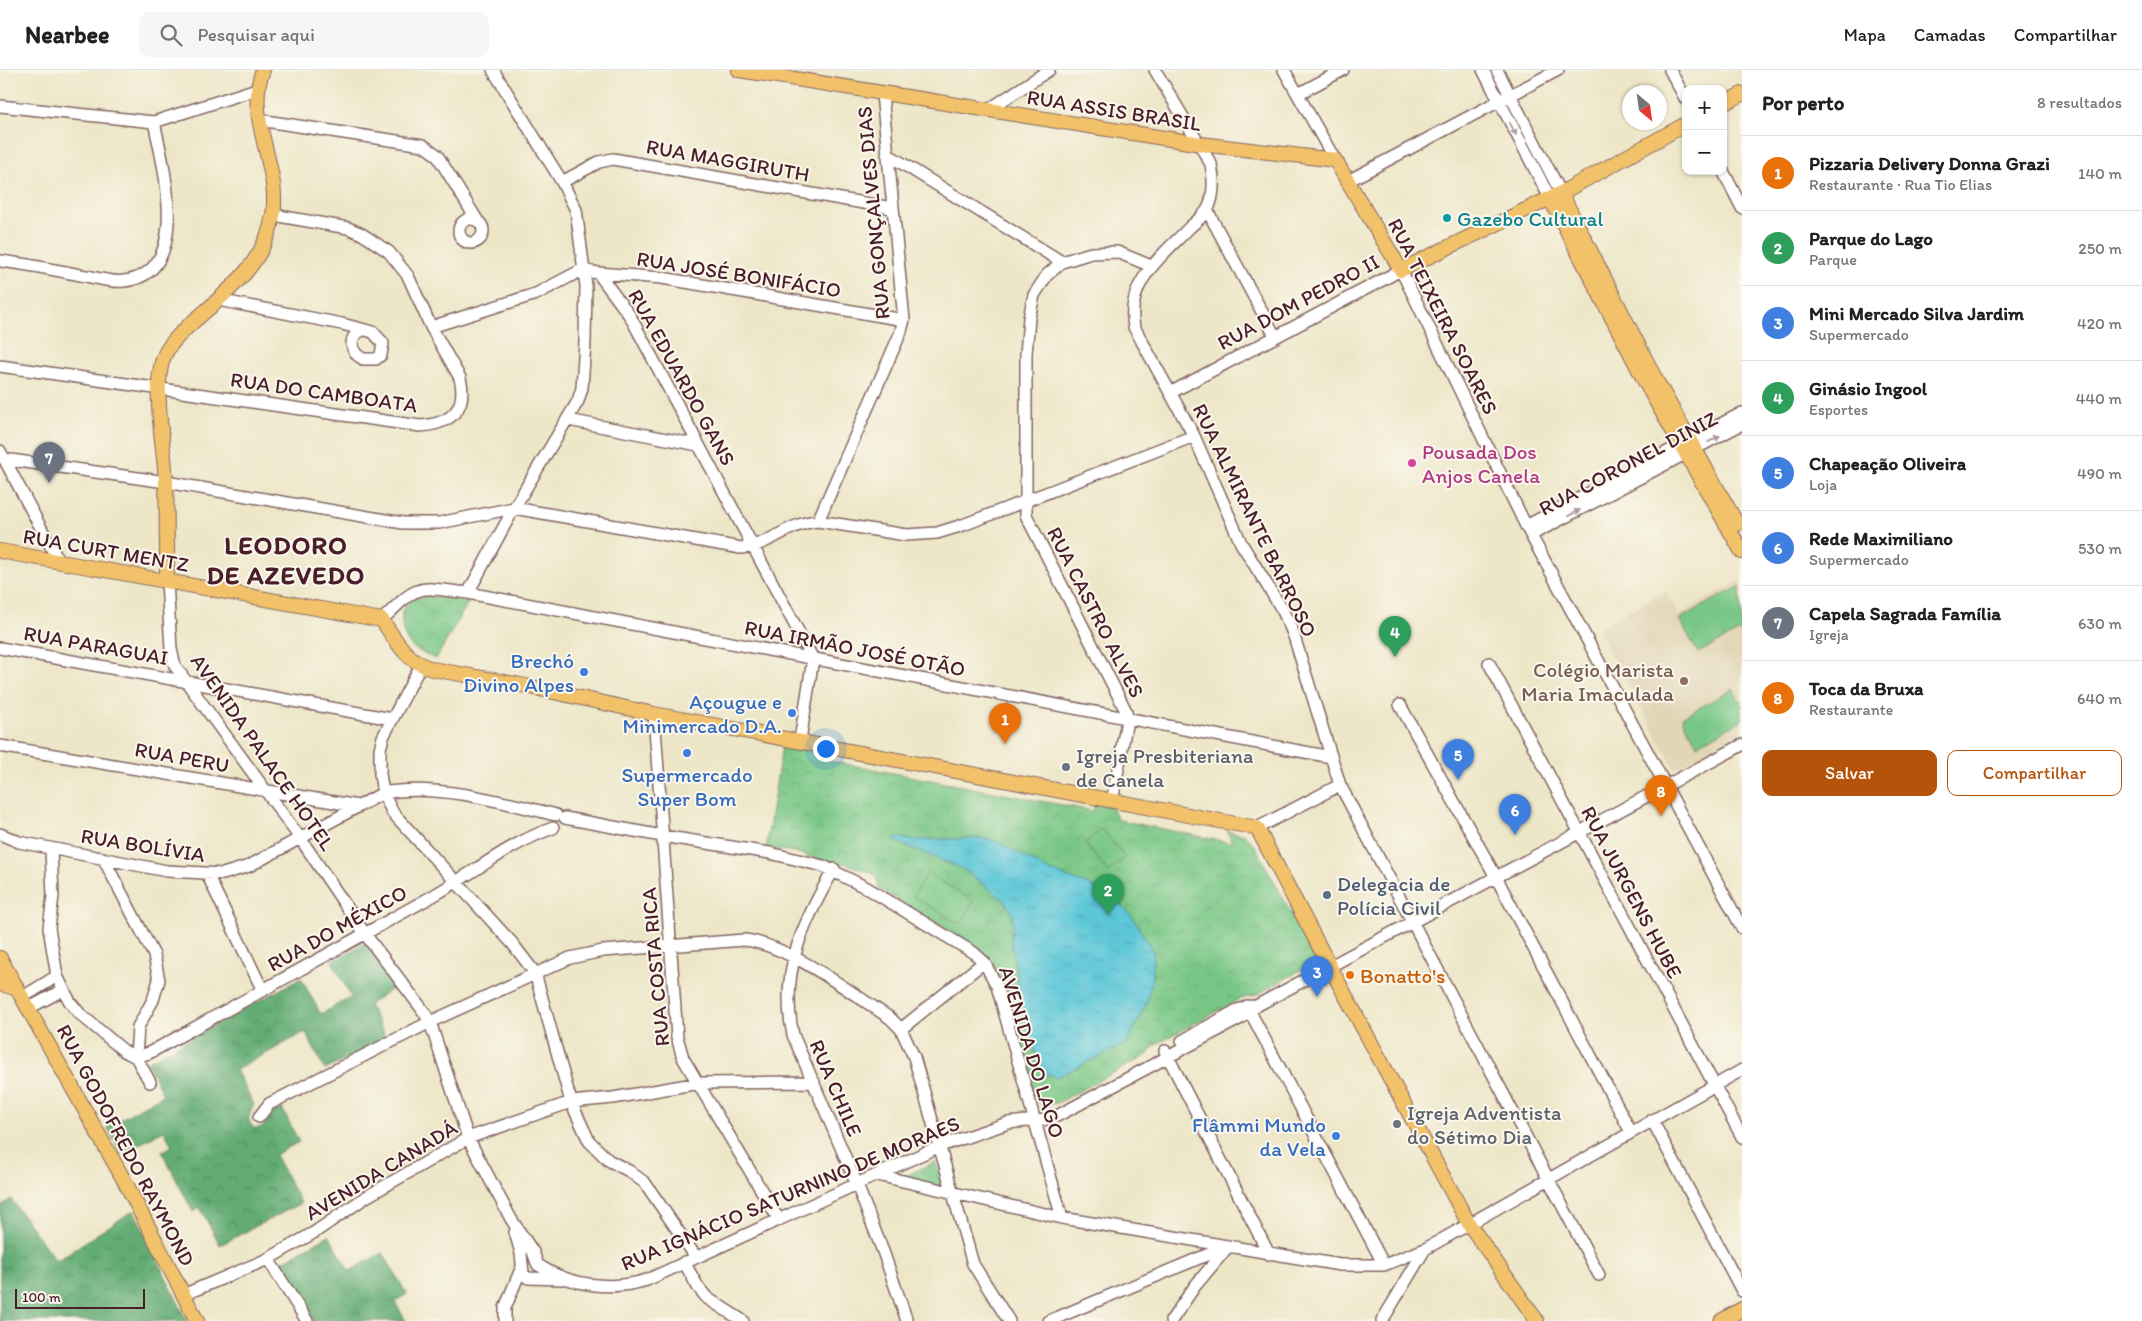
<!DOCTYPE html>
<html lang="pt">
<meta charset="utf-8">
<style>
:root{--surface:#fff;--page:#f6f6f6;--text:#202124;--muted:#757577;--line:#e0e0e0;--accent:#b45309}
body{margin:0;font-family:Itim,sans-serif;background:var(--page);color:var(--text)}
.controls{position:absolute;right:15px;top:15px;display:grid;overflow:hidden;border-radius:10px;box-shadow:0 1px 4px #0004}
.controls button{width:45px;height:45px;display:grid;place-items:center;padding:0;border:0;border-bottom:1px solid var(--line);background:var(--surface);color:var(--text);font:25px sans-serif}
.compass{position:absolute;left:1622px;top:15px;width:45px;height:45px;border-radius:50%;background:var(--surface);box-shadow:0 1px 4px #0004;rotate:151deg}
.scale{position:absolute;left:15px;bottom:12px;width:130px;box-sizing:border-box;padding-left:5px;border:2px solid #4a1f2b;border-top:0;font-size:14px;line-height:18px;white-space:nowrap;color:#4a1f2b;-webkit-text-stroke:4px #fbf7ec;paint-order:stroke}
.you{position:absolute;left:825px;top:678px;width:18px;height:18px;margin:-12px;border:4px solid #fff;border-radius:50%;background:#1a73e8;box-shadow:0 0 0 8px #1a73e833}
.badge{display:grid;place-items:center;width:32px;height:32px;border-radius:50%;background:var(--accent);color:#fff;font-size:16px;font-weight:700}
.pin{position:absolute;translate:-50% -41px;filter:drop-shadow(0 1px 2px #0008)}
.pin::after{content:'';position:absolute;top:26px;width:18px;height:15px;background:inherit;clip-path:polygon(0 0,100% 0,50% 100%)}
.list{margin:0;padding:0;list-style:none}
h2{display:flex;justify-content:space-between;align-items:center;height:65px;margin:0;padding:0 20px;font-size:21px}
h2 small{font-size:16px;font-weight:400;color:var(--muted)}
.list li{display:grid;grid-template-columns:32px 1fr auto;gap:15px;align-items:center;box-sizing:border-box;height:75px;padding:0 20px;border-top:1px solid var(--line)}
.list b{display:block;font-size:19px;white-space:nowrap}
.list p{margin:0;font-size:16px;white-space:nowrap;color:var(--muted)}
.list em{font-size:16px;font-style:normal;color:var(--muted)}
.actions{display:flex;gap:10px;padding:15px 20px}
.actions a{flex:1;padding:11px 0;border:1px solid var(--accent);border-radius:10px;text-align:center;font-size:18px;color:var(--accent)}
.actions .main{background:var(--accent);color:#fff}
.icon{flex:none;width:28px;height:28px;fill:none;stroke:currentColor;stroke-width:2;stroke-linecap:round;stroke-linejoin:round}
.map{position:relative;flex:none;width:1742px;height:1251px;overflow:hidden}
header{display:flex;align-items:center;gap:30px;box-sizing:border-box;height:70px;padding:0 25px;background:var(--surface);border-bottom:1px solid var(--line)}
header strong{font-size:24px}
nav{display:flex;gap:28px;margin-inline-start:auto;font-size:18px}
.search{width:350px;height:45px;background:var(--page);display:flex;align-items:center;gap:12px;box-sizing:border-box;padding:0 18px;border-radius:10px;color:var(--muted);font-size:19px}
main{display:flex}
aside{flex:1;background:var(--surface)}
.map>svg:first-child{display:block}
.built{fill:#e2d6b7}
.grass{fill:url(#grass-dots);stroke:#627358}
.forest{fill:url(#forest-crowns);stroke:#56664f}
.park{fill:url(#park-crowns);stroke:#627358}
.garden{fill:#79c786;stroke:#627358}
.water{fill:url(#water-ripples);stroke:#547382}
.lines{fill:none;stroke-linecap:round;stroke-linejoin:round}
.minor-casing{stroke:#836562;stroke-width:14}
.major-casing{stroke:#836562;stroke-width:16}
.minor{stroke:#fff;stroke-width:11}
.major{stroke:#f2c26a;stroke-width:14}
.oneway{fill:#ae9aa0}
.culture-dot{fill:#0f9aa8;stroke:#fbf7ec;stroke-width:2}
.hotel-dot{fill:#d1479c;stroke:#fbf7ec;stroke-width:2}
.shop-dot{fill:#3f7fe0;stroke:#fbf7ec;stroke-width:2}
.education-dot{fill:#8d6e63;stroke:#fbf7ec;stroke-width:2}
.worship-dot{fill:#6b7280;stroke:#fbf7ec;stroke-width:2}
.service-dot{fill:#5c6f8a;stroke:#fbf7ec;stroke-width:2}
.food-dot{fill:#e8710a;stroke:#fbf7ec;stroke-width:2}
.labels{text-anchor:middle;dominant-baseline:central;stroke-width:4;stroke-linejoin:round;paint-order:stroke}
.street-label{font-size:21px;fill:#4a1f2b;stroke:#fbf7ec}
.culture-label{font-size:21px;fill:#0d838f;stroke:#fbf7ec;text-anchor:start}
.hotel-label{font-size:21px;fill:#b23c85;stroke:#fbf7ec;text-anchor:start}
.shop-label{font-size:21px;fill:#366cbe;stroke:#fbf7ec;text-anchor:end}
.education-label{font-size:21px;fill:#785e54;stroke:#fbf7ec;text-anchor:end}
.worship-label{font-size:21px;fill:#5b616d;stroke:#fbf7ec;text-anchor:start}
.service-label{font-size:21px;fill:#4e5e75;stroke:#fbf7ec;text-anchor:start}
.food-label{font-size:21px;fill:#c56008;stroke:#fbf7ec;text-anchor:start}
.district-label{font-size:26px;font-weight:bold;letter-spacing:1px;fill:#4a1f2b;stroke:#fbf7ec}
</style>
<header>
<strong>Nearbee</strong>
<div class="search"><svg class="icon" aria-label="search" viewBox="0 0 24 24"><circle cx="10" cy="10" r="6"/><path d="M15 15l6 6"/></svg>Pesquisar aqui</div>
<nav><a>Mapa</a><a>Camadas</a><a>Compartilhar</a></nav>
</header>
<main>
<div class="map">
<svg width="1742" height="1251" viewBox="0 0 1742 1251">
<defs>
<pattern id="grass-dots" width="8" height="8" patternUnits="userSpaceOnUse" patternTransform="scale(1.25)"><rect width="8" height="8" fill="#79c786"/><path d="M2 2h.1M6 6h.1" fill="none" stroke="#6aaa74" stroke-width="1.8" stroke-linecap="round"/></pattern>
<pattern id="forest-crowns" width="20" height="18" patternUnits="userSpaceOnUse" patternTransform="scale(1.25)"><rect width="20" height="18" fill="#62ac73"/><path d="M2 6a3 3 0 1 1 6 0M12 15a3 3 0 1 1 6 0" fill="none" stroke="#538b5f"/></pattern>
<pattern id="park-crowns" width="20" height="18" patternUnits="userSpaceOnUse" patternTransform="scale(1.25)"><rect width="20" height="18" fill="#79c786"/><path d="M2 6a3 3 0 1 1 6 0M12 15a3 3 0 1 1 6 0" fill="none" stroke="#6aaa74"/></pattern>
<pattern id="water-ripples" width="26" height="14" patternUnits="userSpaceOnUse" patternTransform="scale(1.25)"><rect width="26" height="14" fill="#5dc7d8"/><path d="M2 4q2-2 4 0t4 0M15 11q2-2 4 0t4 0" fill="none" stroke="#52aaba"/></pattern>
</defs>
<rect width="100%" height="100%" fill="#fbf7ec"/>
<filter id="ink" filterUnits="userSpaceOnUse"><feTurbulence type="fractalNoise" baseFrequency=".02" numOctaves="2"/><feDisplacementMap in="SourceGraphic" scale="10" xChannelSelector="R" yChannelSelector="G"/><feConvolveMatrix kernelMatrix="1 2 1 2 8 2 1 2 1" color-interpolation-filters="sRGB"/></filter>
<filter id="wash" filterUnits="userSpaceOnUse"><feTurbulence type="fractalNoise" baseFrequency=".0096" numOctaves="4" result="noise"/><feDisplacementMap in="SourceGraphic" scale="20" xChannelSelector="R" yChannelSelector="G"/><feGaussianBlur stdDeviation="1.12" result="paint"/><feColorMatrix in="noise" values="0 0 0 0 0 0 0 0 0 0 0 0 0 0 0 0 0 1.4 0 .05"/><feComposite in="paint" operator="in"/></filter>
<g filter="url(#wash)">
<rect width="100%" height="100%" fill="#ede6c7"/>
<!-- built -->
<path class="built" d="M 1742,509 L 1742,663 L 1675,699 L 1597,558 L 1666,521 L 1679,545 Z"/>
<!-- grass -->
<path class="grass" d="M 935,1092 L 944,1117 L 899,1109 Z"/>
<!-- forest -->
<path class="forest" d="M 365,873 L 397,915 L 369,935 L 387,969 L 325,1000 L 305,962 L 236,1000 L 254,1035 C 249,1044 246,1050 254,1058 C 266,1059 264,1052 270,1045 C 272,1042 279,1040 282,1038 L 299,1072 L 275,1085 L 301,1133 L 220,1175 L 200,1138 L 193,1142 L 162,1082 L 172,1076 L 164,1061 L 121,1084 L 107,1057 L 163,1025 L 147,992 L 301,908 L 321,944 L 351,927 L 332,891 Z
M 11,1129 L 56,1191 L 134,1140 L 187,1251 L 0,1251 L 0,1137 Z
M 329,1165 L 349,1201 L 383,1183 L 407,1224 L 395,1232 L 406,1251 L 313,1251 L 310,1239 L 278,1194 Z"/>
<!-- park -->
<path class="park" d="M 426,526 L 469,531 L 436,589 C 409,578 400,571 402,540 L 412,530 Z
M 782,676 L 825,683 L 829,691 L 1094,741 L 1094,733 L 1112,737 L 1118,750 L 1232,773 L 1227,761 L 1245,765 L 1255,776 L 1317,891 L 1256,925 L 1240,929 L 1155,975 L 1147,985 L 1057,1033 L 1042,1035 L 1034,1028 L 995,899 L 984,882 L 879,819 L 876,805 L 844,793 L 836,796 L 795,782 L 766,778 Z"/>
<!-- garden -->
<path class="garden" d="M 1740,516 L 1742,560 L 1698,583 L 1679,549 Z
M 1733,619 L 1742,635 L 1742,650 L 1697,675 L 1682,647 Z
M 1102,759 L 1125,788 L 1108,802 L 1085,773 Z
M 928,803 L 974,832 L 960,854 L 913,826 Z"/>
<!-- water -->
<path class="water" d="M 895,767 L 913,770 L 981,768 L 996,771 L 1048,800 L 1105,821 L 1118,830 L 1134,849 L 1153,882 L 1152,908 L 1147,932 L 1127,973 L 1057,1007 L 1043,1003 L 1024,950 L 1011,871 L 1013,853 L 1011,841 L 1004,830 L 963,799 L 899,773 L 894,769 Z"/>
</g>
<g filter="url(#ink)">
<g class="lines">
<!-- minor casing -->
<g class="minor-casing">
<path id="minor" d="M 1155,0 L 1211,94 C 1214,109 1215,124 1208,139 C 1204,146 1195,152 1189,158 C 1162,186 1125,213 1134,257 L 1194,366 L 1241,473 L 1283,541 L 1293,563 L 1340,715 L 1599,1205
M 1284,0 L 1335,90
M 1483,0 L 1550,128
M 1497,0 L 1561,123
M 1670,0 L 1686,30
M 1298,24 L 1343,0
M 0,36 L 154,52 L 257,19
M 988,40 L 1049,0
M 259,50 L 423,75 L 437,85 L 477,150
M 887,84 L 1062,192
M 1723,101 L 1742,138
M 1348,111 L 1558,0
M 562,112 L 599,92 L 613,89 L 892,138
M 1207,140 L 1275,266
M459 161a12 12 0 1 1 24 0a12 12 0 1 1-24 0Z
M 0,191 C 29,194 58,201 86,206 C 98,208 112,213 124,211 C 193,204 163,94 154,52
M 598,203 L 662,208 L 904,250
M 218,230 L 342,254 L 373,262 L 383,273 L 381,285 L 376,289 L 363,289 C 350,282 347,266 363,260
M 431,257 L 536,224 L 582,200 L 598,203 L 630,246 L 813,589
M 0,296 L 420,356 C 450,354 468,340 460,308 L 431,257 L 408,206 L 389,182 L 362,164 L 348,158 L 273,145
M 1170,323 L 1401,200 L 1526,456 L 1742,858
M 568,350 L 698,375
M 0,381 L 59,492
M 4,389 L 166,412 L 403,453 L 439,453 L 514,438 L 741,478 C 770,476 787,453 818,451 L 906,465 L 937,463 L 963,455 L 1194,366
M 818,451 L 900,264 L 904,250 L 882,24
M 1526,456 L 1742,343
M 1531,465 L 1742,354
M 167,511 L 171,579 L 175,596 L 300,768 L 365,864 L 422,939 L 430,952 L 468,1068 L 511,1149 L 533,1182 L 537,1193
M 468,523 L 514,438 L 578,331 L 582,318 L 585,272 L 586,216 L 576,140 L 562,112 L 493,0
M 382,550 C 420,512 417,517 468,523 L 1331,687
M 0,578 L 392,649
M 1489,593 L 1742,1067
M 421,595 L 383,667 L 380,679 L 380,704 L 383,723 L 393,743 L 512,873 L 535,903 L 571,1032 L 589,1071 L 608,1090 L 629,1101 L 645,1113 L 696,1187
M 1400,635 L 1496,807 L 1631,1062
M 654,644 L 677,967 L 683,988 L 779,1150
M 800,670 L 813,589
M 0,676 L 358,736
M 1112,732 L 1127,650 L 1126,641 L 1026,445 L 1026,284 L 1029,248 L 1034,225 L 1047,205 L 1062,192 L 1091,183 L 1117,182 L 1151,196
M 565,748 L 662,766 L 770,783 L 823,796 L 867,818 L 974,883 L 984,892 L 997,916 L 1062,1148
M 1257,758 L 1340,715
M 0,764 L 19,772 L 167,801 L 223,804 L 249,796 L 383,723 C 436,713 503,732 556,745
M 51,779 L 53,826 L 49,858 L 57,906 L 70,932 L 80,944 L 124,981 L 136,987
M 103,788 L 154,885 L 159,910 L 153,930 L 138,957 L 136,987 L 150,1012
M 834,799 C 803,853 779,902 793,965 L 857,1115 L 884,1184 L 907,1251
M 207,804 L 263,921
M 23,927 L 57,906
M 1247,936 L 1384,1195
M 29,938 L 63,920
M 901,959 L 984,892
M 1182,971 L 1237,940 L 1252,936
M 1165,981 L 1269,1184
M 136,987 L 149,983 C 243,932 337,879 431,827 C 472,804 510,773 553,758
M 259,1047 L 269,1034 L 430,952 L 570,888 L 603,881 L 744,870 C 788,874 851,923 890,948 L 901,959 L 914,987 L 973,1194 L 1009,1251
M 1652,1050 L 1742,1221
M 877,1105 L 1062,1148 L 1340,1195 L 1384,1195 L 1425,1179 L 1742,1000
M 515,1162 L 521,1183 L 523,1204 L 528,1208 L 562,1209
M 268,1189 L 307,1251
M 684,1192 L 698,1217 L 707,1228 L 743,1251
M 538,1195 C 570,1216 611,1221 647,1210 L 940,1076 L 1008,1053 L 1027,1051 L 1036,1052 L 1057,1046 L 1241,948 L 1258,935 L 1742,675
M 183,1225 L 268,1189 L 315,1162 L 366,1127 L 468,1068 L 571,1032 L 613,1028 L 699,1013 L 814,1012
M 505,1251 L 505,1238 L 521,1199
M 1049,1251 L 1228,1176
M 1171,1251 L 1195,1216 L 1226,1179
M 1382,1251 L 1425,1179"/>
</g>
<!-- major casing -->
<g class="major-casing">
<path id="major" d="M 739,0 L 1201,74 L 1335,90 L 1401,200 L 1561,123 L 1686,54
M 1723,34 L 1742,24
M 1561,123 L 1657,312 L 1737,454
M 1550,128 L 1648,317 L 1742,482
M 0,481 L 382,550 C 397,572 405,590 432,599 L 526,616 L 654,644 L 1257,758 L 1330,897 L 1469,1154 L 1537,1251
M 167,511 C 167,479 167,446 166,413 C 165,379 150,312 166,282 C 174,268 188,256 200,246 C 232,218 266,190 273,145 C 281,96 244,47 263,0
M 0,888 L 125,1112 L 197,1251
M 0,910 L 2,914 L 17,919
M 1721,1251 L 1742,1239"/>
</g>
<!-- minor -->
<use href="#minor" class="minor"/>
<!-- major -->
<use href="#major" class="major"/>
</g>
<!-- one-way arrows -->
<defs><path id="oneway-solid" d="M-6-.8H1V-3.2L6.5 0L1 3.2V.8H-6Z" transform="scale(1.25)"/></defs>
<g class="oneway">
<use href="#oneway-solid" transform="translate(1513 59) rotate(62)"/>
<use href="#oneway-solid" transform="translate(1714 369) rotate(-29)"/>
<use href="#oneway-solid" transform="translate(1574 443) rotate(-27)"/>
</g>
</g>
<!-- markers -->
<circle class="culture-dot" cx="1447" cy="148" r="5"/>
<circle class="hotel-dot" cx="1412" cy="393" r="5"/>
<g class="shop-dot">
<circle cx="584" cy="602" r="5"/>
<circle cx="792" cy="643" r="5"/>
<circle cx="687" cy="683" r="5"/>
<circle cx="1336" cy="1066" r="5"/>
</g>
<circle class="education-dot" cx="1684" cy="611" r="5"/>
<g class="worship-dot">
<circle cx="1066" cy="697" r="5"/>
<circle cx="1397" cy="1054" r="5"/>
</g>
<circle class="service-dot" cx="1327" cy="825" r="5"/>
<circle class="food-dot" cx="1350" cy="905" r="5"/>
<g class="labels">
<!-- street labels -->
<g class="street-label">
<text transform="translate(1114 40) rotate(9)">RUA ASSIS BRASIL</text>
<text transform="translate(728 90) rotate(10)">RUA MAGGIRUTH</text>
<text transform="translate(873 143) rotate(-95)">RUA GONÇALVES DIAS</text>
<text transform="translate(739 204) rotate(9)">RUA JOSÉ BONIFÁCIO</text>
<text transform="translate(1298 232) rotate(-28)">RUA DOM PEDRO II</text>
<text transform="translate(1443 246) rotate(63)">RUA TEIXEIRA SOARES</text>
<text transform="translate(682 307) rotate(61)">RUA EDUARDO GANS</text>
<text transform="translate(324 322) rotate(8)">RUA DO CAMBOATA</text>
<text transform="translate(1628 393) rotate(-28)">RUA CORONEL DINIZ</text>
<text transform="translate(1255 450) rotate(64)">RUA ALMIRANTE BARROSO</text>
<text transform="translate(106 480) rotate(10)">RUA CURT MENTZ</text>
<text transform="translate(1096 542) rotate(63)">RUA CASTRO ALVES</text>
<text transform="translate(96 575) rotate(10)">RUA PARAGUAI</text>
<text transform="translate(855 578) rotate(11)">RUA IRMÃO JOSÉ OTÃO</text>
<text transform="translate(263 682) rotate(55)">AVENIDA PALACE HOTEL</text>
<text transform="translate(182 687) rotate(10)">RUA PERU</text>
<text transform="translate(143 775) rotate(9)">RUA BOLÍVIA</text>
<text transform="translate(1632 822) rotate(62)">RUA JURGENS HUBE</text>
<text transform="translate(337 858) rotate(-29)">RUA DO MÉXICO</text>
<text transform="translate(655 897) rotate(-95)">RUA COSTA RICA</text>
<text transform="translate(1032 982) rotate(73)">AVENIDA DO LAGO</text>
<text transform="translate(836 1018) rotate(67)">RUA CHILE</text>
<text transform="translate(126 1075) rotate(62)">RUA GODOFREDO RAYMOND</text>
<text transform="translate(381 1100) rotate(-31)">AVENIDA CANADÁ</text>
<text transform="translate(790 1123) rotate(-23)">RUA IGNÁCIO SATURNINO DE MORAES</text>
</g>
<!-- culture labels -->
<g class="culture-label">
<text x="1457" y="148">Gazebo Cultural</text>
</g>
<!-- hotel labels -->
<g class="hotel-label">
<text x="1422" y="381">Pousada Dos<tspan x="1422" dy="24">Anjos Canela</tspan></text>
</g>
<!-- shop labels -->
<g class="shop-label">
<text x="574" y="590">Brechó<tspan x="574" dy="24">Divino Alpes</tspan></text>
<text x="782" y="631">Açougue e<tspan x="782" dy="24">Minimercado D.A.</tspan></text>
<text x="687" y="704" text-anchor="middle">Supermercado<tspan x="687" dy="24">Super Bom</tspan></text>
<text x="1326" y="1054">Flâmmi Mundo<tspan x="1326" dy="24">da Vela</tspan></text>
</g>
<!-- education labels -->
<g class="education-label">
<text x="1674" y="599">Colégio Marista<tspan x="1674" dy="24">Maria Imaculada</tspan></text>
</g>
<!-- worship labels -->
<g class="worship-label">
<text x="1076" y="685">Igreja Presbiteriana<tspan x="1076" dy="24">de Canela</tspan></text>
<text x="1407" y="1042">Igreja Adventista<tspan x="1407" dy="24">do Sétimo Dia</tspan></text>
</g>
<!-- service labels -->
<g class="service-label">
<text x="1337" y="813">Delegacia de<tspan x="1337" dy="24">Polícia Civil</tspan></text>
</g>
<!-- food labels -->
<g class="food-label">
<text x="1360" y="905">Bonatto's</text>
</g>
<!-- district labels -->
<g class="district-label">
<text x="286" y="475">LEODORO<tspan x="286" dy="30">DE AZEVEDO</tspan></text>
</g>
</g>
</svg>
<div class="controls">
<button>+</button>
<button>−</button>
</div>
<svg class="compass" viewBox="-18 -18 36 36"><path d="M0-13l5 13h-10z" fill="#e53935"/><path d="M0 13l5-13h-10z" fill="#757577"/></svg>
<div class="scale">100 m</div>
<div class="you"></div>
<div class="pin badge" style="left:1005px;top:674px;background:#e8710a">1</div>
<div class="pin badge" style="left:1108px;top:845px;background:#2e9e5b">2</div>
<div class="pin badge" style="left:1317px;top:927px;background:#3f7fe0">3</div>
<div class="pin badge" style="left:1395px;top:587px;background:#2e9e5b">4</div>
<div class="pin badge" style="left:1458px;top:710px;background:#3f7fe0">5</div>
<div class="pin badge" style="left:1515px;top:765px;background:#3f7fe0">6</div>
<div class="pin badge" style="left:49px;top:413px;background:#6b7280">7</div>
<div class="pin badge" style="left:1661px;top:746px;background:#e8710a">8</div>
</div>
<aside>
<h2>Por perto<small>8 resultados</small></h2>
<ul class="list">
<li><span class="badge" style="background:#e8710a">1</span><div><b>Pizzaria Delivery Donna Grazi</b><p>Restaurante · Rua Tio Elias</p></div><em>140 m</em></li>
<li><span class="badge" style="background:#2e9e5b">2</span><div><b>Parque do Lago</b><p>Parque</p></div><em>250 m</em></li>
<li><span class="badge" style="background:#3f7fe0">3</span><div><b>Mini Mercado Silva Jardim</b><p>Supermercado</p></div><em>420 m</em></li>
<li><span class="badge" style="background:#2e9e5b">4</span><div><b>Ginásio Ingool</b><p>Esportes</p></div><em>440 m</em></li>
<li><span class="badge" style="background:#3f7fe0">5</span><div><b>Chapeação Oliveira</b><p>Loja</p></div><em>490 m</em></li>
<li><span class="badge" style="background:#3f7fe0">6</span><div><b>Rede Maximiliano</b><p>Supermercado</p></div><em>530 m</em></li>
<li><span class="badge" style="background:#6b7280">7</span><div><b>Capela Sagrada Família</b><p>Igreja</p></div><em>630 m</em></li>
<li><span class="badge" style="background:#e8710a">8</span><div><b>Toca da Bruxa</b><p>Restaurante</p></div><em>640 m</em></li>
</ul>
<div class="actions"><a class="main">Salvar</a><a>Compartilhar</a></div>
</aside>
</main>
